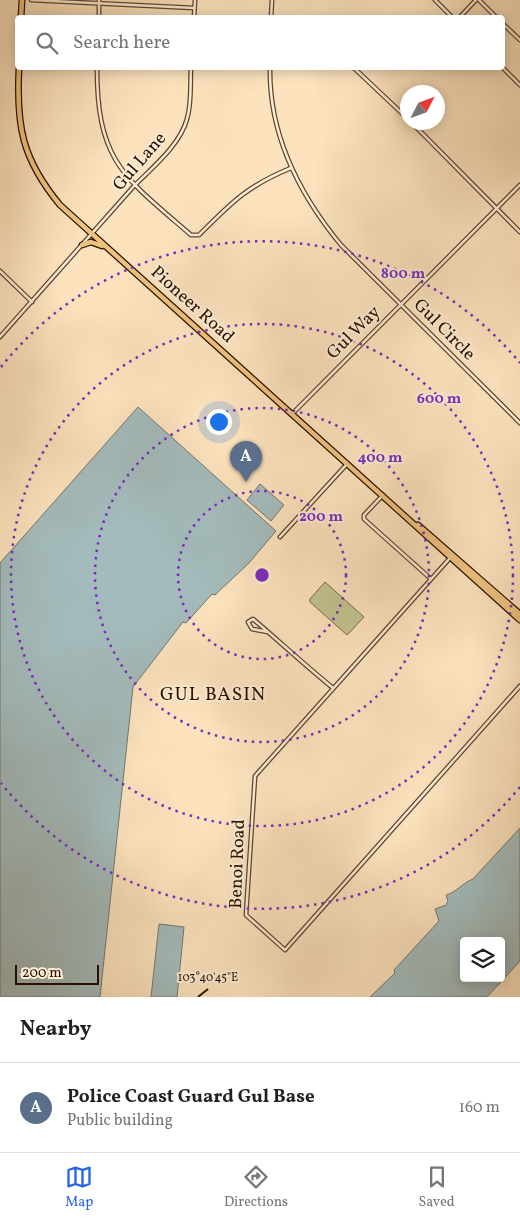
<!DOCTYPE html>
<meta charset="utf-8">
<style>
:root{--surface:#fff;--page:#f6f6f6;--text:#202124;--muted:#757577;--line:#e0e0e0;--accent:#2563eb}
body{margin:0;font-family:Vollkorn,serif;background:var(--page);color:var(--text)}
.controls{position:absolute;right:15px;bottom:15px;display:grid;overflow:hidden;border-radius:5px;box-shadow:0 2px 12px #0003}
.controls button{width:45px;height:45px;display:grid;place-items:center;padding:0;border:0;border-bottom:1px solid var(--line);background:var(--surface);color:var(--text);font:25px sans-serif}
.compass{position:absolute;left:400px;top:85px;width:45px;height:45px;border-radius:50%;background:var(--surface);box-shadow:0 2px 12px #0003;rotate:49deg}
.scale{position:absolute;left:15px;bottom:12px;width:84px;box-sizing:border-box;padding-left:5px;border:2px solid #2a1000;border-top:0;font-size:14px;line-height:18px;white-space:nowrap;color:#2a1000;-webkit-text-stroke:4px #fdedd5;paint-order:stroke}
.you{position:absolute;left:218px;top:421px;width:18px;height:18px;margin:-12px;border:4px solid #fff;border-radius:50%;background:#1a73e8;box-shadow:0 0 0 8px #1a73e833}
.badge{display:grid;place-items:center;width:32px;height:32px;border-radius:50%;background:var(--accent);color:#fff;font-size:16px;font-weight:700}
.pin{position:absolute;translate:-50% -41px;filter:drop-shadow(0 1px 2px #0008)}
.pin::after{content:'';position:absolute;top:26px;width:18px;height:15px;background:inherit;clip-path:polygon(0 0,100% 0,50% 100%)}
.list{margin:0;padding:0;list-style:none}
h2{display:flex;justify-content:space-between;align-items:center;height:65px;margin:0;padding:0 20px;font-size:21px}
h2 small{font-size:16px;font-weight:400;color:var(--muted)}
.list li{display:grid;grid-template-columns:32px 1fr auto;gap:15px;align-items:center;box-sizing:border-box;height:90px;padding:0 20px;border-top:1px solid var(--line)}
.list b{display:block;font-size:19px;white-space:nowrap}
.list p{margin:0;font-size:16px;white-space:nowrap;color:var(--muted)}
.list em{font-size:16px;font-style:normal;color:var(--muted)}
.icon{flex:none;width:28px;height:28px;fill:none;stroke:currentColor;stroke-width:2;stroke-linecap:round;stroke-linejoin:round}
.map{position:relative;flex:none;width:520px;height:997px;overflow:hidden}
.search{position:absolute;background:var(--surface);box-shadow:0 2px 12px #0003;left:15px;right:15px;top:15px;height:55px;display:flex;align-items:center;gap:12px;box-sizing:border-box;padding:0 18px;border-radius:5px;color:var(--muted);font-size:19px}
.sheet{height:155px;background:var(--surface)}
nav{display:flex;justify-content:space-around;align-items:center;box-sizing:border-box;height:70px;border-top:1px solid var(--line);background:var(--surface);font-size:14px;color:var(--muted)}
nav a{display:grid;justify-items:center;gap:2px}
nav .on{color:var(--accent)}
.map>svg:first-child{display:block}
.green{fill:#c1c390;stroke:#766a48}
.water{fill:#a3bbbc;stroke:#737771;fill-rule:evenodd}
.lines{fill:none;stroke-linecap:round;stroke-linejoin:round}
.street-casing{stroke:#5e4530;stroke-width:5}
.primary-casing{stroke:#2a1000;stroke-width:7}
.street{stroke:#fdedd5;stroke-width:2.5}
.primary{stroke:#eec27f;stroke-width:4.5}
.ticks{fill:none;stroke:#2a1000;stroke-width:2}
.ring{fill:none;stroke:#7b2cbf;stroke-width:2.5;stroke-dasharray:2.5 5}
.labels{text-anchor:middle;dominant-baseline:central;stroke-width:4;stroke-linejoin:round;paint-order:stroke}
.street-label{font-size:18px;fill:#2a1000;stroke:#fdedd5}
.neighbourhood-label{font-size:19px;letter-spacing:1px;fill:#2a1000;stroke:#fdedd5}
.ticks-label{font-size:12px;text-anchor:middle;fill:#2a1000;stroke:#fdedd5;stroke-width:4;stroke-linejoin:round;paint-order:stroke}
.centre{fill:#7b2cbf;stroke:#fdedd5;stroke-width:2.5}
.ring-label{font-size:15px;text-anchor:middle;font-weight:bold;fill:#7b2cbf;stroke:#fdedd5;stroke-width:4;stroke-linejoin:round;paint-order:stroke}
</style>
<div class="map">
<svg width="520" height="997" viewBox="0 0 520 997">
<rect width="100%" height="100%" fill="#fce3be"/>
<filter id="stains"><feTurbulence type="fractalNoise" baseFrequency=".004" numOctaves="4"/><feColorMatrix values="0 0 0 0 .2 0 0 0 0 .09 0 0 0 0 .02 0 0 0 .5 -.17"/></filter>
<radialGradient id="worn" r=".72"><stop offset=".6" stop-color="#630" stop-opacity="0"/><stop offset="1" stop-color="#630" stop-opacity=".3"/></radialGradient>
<!-- green -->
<path class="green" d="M 325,582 L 364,617 L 347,635 L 310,602 L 310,599 Z"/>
<!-- water -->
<path class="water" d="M 138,407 L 276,531 L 249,563 L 215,595 L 212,594 L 186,623 L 183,622 L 133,687 L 100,997 L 0,997 L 0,563 Z
M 260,484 L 284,505 L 271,521 L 247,500 Z
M 520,828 L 520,961 L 487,997 L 370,997 L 395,973 L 394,970 L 439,921 L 435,909 L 446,905 L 448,901 L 446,895 C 457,892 462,883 473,879 ZM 464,941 L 501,941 L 501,978 L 464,978 Z
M 159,924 L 184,927 L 177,997 L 151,997 Z"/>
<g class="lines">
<!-- street casing -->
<g class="street-casing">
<path id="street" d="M 31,0 L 194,8
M 435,0 L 453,18
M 479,0 L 497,18
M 99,18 L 99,0
M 194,18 L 195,0
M 271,18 L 272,0
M 459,18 L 476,0
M 502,23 L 520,40
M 502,67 L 520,85
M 97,68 C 97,162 124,177 191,235 L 199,235 C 232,202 247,186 291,168
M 270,68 C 269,136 299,194 341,245 L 520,423
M 354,68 L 408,119
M 411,122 L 520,232
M 0,271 L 32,302
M 0,337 L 134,186 C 153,167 180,145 187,119 C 192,103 190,84 191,68
M 292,414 L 520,185
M 383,495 L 364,515 L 364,519 L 431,579
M 280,537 L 347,464
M 450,558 L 255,776 L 246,915 L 285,950 L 520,686
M 268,632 L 252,629 L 248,622 L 253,619 C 280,642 306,666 333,688"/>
</g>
<!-- primary casing -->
<g class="primary-casing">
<path id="primary" d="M 21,18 L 22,0
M 19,68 C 16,126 22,159 60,205 L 520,620
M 82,245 L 91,242 L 102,246
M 418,525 L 520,614"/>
</g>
<!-- street -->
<use href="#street" class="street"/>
<!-- primary -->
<use href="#primary" class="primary"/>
</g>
<!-- ticks -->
<path class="ticks" d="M 198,997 L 208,989"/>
<!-- distance rings -->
<g class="ring">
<circle cx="262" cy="575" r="84"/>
<circle cx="262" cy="575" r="167"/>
<circle cx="262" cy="575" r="251"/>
<path d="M520 787A334 334 0 0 1 1 783M1 367A334 334 0 0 1 520 363"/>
</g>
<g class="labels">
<!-- street labels -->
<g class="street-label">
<text transform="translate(140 162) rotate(-49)">Gul Lane</text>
<text transform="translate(192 305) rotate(42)">Pioneer Road</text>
<text transform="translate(444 330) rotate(45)">Gul Circle</text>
<text transform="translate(354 333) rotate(-45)">Gul Way</text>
<text transform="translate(238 864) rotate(-88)">Benoi Road</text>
</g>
<!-- neighbourhood labels -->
<g class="neighbourhood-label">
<text x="213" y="695">GUL BASIN</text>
</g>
</g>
<g class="ticks-label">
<text x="208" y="981">103°40'45"E</text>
</g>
<circle cx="262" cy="575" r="8" class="centre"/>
<g class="ring-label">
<text x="403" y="278">800 m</text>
<text x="439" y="403">600 m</text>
<text x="380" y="462">400 m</text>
<text x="321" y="521">200 m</text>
</g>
<rect width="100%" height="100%" filter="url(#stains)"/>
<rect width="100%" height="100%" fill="url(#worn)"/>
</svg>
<div class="controls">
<button><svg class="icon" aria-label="layers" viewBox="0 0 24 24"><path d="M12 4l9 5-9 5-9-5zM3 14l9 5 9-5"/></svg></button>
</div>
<svg class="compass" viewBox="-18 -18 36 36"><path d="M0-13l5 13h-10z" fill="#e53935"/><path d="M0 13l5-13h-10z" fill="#757577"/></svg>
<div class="scale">200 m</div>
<div class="you"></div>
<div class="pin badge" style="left:246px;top:482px;background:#5c6f8a">A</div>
<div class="search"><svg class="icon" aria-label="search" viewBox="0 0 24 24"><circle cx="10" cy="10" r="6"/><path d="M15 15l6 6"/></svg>Search here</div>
</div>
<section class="sheet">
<h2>Nearby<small></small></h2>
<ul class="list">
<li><span class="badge" style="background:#5c6f8a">A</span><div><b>Police Coast Guard Gul Base</b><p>Public building</p></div><em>160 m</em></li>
</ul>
</section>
<nav>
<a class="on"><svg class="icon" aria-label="map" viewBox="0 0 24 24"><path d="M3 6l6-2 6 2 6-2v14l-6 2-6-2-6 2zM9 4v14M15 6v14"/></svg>Map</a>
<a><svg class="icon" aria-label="directions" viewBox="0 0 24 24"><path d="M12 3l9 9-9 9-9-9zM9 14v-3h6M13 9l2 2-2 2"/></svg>Directions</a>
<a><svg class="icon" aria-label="saved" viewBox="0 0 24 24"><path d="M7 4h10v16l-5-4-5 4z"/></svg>Saved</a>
</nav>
